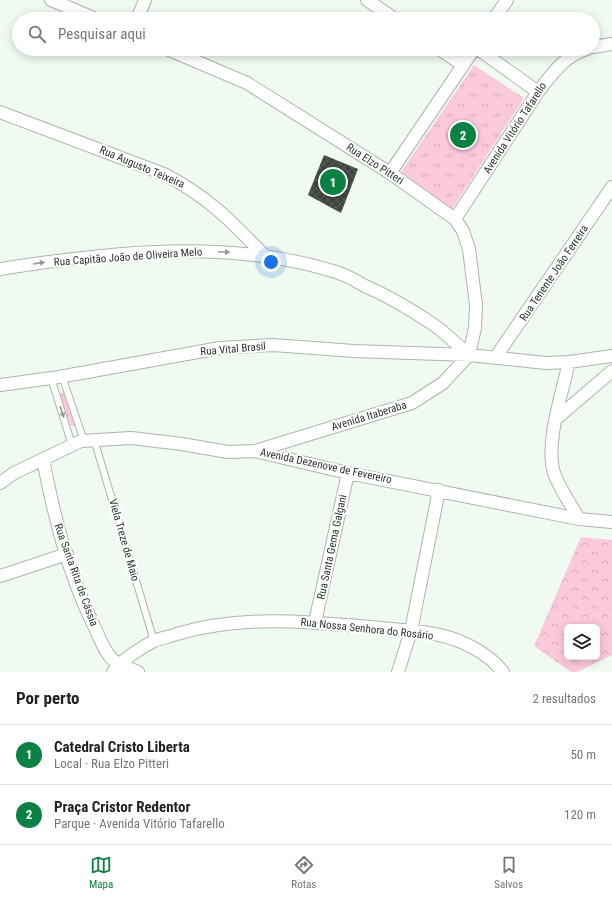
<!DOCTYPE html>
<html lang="pt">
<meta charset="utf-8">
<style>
:root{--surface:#fff;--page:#f2f2f2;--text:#222;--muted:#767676;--line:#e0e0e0;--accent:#0b8043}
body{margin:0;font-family:"Roboto Condensed",sans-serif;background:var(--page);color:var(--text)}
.controls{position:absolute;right:12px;bottom:12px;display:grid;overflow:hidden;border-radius:6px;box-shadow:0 2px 10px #0003}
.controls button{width:36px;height:36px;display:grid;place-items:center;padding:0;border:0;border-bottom:1px solid var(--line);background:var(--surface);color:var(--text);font:20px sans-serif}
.you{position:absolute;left:271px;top:262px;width:14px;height:14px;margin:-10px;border:3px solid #fff;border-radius:50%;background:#1a73e8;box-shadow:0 0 0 6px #1a73e833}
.badge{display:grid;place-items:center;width:26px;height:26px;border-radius:50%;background:var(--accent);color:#fff;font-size:13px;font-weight:700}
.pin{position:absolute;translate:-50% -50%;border:2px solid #fff;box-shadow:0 1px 4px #0006}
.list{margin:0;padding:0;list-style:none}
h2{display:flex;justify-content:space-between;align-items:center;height:52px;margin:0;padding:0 16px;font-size:17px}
h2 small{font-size:13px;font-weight:400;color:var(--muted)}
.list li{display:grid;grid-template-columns:26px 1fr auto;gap:12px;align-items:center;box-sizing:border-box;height:60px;padding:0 16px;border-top:1px solid var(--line)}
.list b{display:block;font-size:15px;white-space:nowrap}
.list p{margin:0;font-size:13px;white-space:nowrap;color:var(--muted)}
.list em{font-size:13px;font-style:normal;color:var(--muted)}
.icon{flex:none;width:22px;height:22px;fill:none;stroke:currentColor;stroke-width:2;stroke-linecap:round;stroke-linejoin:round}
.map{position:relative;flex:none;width:612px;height:672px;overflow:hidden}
.search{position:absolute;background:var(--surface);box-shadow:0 2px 10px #0003;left:12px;right:12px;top:12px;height:44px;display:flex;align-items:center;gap:10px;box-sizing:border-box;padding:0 14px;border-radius:22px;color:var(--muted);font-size:15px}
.sheet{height:172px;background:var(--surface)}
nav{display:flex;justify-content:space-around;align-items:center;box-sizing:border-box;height:56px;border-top:1px solid var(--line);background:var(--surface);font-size:11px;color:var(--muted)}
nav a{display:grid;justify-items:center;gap:2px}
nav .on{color:var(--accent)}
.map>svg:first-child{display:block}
.forest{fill:url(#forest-crowns);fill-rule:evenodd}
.park{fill:url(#park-tufts)}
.building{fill:url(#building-cross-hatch)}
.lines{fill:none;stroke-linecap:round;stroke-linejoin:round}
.service-casing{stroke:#acb5ac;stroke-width:8}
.minor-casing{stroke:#acb5ac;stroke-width:14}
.service{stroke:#fff;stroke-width:6}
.minor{stroke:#fff;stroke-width:12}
.oneway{fill:#989a98}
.labels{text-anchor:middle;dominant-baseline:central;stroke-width:4;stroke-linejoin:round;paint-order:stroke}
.street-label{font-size:11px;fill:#303431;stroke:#fff}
</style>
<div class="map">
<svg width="612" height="672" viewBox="0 0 612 672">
<defs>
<pattern id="forest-crowns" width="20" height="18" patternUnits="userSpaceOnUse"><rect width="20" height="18" fill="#fbc9dc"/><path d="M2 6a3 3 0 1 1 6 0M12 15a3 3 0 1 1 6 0" fill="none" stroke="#d7adbd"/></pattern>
<pattern id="park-tufts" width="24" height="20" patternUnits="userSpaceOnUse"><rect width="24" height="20" fill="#fbc9dc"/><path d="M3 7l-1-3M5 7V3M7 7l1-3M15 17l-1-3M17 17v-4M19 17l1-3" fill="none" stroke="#d7adbd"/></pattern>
<pattern id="building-cross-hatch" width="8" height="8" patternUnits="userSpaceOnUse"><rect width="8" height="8" fill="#3f4740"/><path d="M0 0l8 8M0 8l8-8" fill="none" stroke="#59605a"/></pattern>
</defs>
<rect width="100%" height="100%" fill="#f0faf1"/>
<!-- forest -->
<path class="forest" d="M 581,537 L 612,540 L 612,655 L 577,672 L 571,672 L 534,646 ZM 567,627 L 597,627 L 597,657 L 567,657 Z"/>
<!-- park -->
<path class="park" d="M 474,65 L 524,98 L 452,209 L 401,172 Z
M 64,392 L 76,426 L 71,426 L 59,394 Z"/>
<!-- building -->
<path class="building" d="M 324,155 L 358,169 L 341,213 L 308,195 Z"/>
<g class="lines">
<!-- service casing -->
<g class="service-casing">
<path id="service" d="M 62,376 L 84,441
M 51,378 L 72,445
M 94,439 L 154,641"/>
</g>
<!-- minor casing -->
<g class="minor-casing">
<path id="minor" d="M 51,0 L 96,19
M 367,0 L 395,19
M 137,19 L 145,0
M 494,19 L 507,0
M 593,47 L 612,44
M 167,49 L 247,83 L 390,173 L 455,219 L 463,231 L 469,249 L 476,305 L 475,328 L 469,355 L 443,383 L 412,403 L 255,451
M 439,49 L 463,65
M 478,49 L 538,92
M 0,112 L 164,174 C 207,196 231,221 264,255
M 390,173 L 474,49
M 455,219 L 538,92 C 551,75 565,55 587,49
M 0,269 C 109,252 229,238 336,272 C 345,275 355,280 363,285 C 388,296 412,310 434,325 C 447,334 457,345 469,355
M 495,358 L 612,187
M 569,362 C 562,393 545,444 554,473 C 560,490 571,504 579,519
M 0,385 L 59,377 L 220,348 L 273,345 L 354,351 L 469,355 L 546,363 L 569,362 L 612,356
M 557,418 L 612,371
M 43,459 C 54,516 68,573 94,626 C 99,636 103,649 111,658 C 118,665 129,668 138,672
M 0,483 L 14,473 L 81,441 L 131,438 L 182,444 L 228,452 L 255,451 L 348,473 L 579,519 L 612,522
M 0,576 L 67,554
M 315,622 L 348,473
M 113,672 C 122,660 140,648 154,641 C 161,638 169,637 177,634 C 244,614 313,622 381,628 C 406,631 435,631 459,641 C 476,648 492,658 503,672
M 398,672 L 411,631 L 439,490"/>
</g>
<!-- service -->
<use href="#service" class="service"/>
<!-- minor -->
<use href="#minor" class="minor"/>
</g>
<!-- one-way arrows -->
<defs><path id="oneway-solid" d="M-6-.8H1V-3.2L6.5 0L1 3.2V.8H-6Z"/></defs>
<g class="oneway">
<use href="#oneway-solid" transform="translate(224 252) rotate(3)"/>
<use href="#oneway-solid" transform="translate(39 263) rotate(-9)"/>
<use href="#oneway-solid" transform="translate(62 412) rotate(72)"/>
</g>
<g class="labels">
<!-- street labels -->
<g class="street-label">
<text transform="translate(515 128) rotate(-57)">Avenida Vitório Tafarello</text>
<text transform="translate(375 164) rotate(33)">Rua Elzo Pitteri</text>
<text transform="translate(142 167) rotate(23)">Rua Augusto Teixeira</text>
<text transform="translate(128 257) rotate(-4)">Rua Capitão João de Oliveira Melo</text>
<text transform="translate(554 273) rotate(-56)">Rua Tenente João Ferreira</text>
<text transform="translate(233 349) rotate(-5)">Rua Vital Brasil</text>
<text transform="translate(369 416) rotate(-17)">Avenida Itaberaba</text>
<text transform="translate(326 466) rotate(12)">Avenida Dezenove de Fevereiro</text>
<text transform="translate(124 540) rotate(74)">Viela Treze de Maio</text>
<text transform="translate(332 547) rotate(-78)">Rua Santa Gema Galgani</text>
<text transform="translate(76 575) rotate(70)">Rua Santa Rita de Cássia</text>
<text transform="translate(367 629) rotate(6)">Rua Nossa Senhora do Rosário</text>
</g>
</g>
</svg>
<div class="controls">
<button><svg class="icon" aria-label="layers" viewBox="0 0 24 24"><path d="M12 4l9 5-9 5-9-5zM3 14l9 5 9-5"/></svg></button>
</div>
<div class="you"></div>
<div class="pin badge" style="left:333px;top:182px">1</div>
<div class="pin badge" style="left:463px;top:135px">2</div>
<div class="search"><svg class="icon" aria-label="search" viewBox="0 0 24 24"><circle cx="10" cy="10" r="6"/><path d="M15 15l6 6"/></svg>Pesquisar aqui</div>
</div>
<section class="sheet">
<h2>Por perto<small>2 resultados</small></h2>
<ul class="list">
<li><span class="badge">1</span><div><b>Catedral Cristo Liberta</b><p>Local · Rua Elzo Pitteri</p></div><em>50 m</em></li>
<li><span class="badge">2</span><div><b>Praça Cristor Redentor</b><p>Parque · Avenida Vitório Tafarello</p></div><em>120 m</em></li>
</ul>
</section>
<nav>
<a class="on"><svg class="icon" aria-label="map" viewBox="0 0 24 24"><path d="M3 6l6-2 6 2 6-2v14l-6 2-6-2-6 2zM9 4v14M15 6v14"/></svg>Mapa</a>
<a><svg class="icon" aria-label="directions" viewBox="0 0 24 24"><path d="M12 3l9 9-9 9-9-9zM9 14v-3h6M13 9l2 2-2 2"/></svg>Rotas</a>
<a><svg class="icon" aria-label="saved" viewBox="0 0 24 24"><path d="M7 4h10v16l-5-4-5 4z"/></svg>Salvos</a>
</nav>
